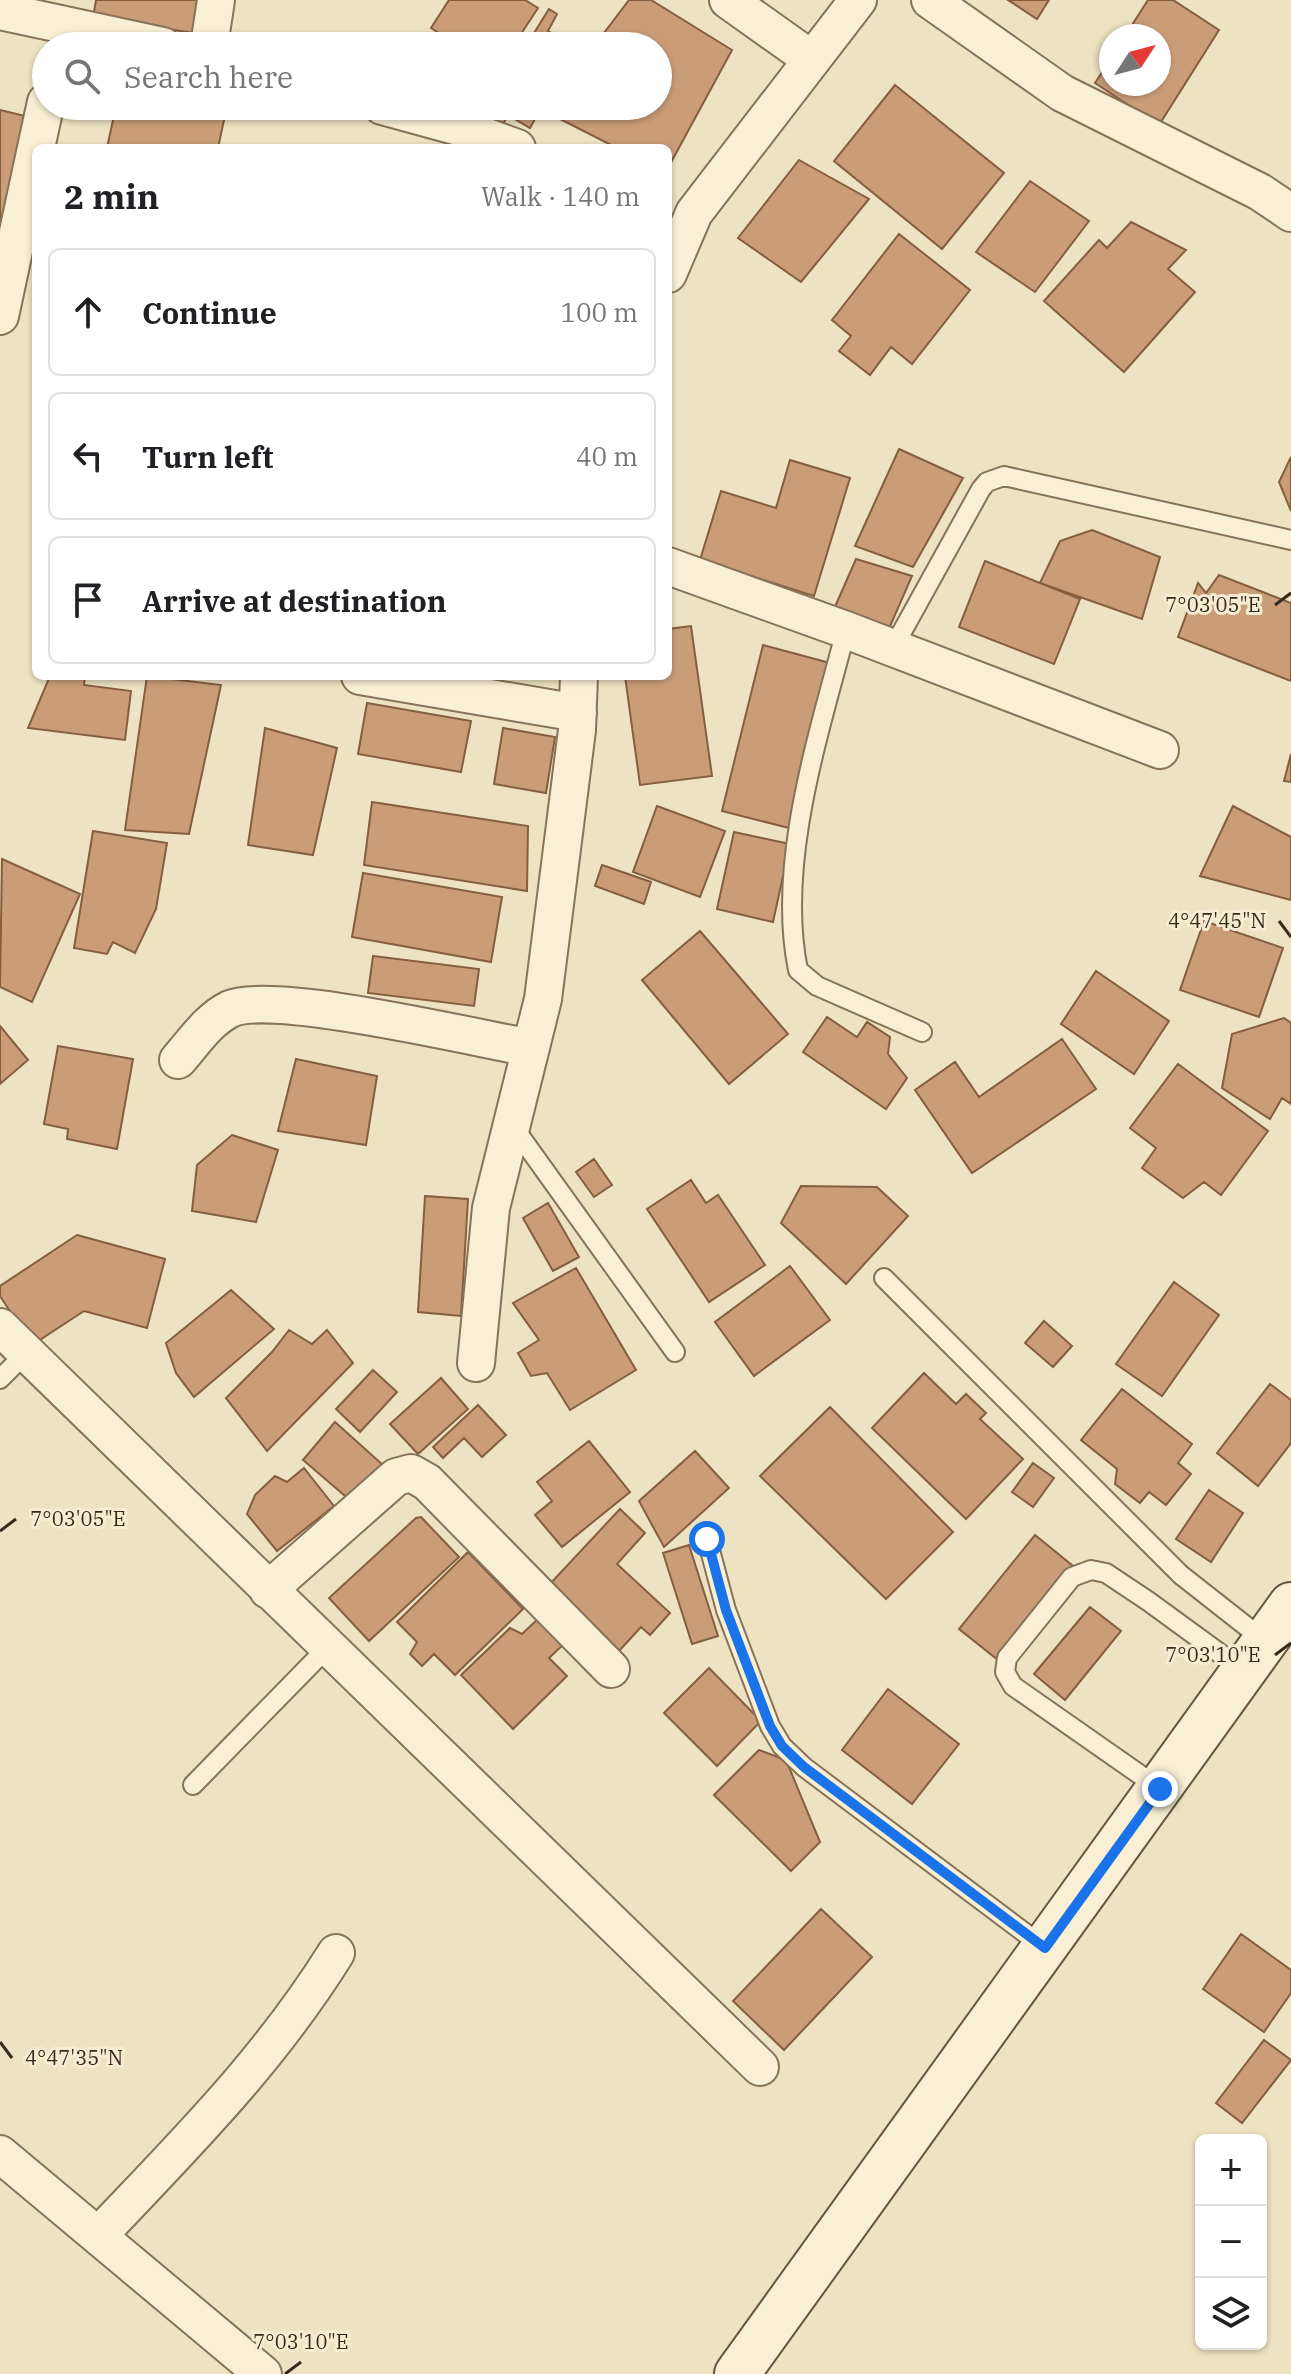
<!DOCTYPE html>
<meta charset="utf-8">
<style>
:root{--surface:#fff;--page:#f2f2f2;--text:#202124;--muted:#757577;--line:#e0e0e0}
body{margin:0;font-family:"IBM Plex Serif",serif;background:var(--page);color:var(--text)}
.controls{position:absolute;right:24px;bottom:24px;display:grid;overflow:hidden;border-radius:12px;box-shadow:0 2px 6px #0004}
.controls button{width:72px;height:72px;display:grid;place-items:center;padding:0;border:0;border-bottom:2px solid var(--line);background:var(--surface);color:var(--text);font:40px sans-serif}
.compass{position:absolute;left:1099px;top:24px;width:72px;height:72px;border-radius:50%;background:var(--surface);box-shadow:0 2px 6px #0004;rotate:54deg}
.stop{position:absolute;width:24px;height:24px;margin:-18px;border:6px solid #1a73e8;border-radius:50%;background:#fff}
.stop.end{background:#1a73e8;border-color:#fff;box-shadow:0 2px 8px #0008}
.list{margin:0;padding:0;list-style:none}
h2{display:flex;justify-content:space-between;align-items:center;height:104px;margin:0;padding:0 32px;font-size:34px}
h2 small{font-size:26px;font-weight:400;color:var(--muted)}
.list li{display:grid;grid-template-columns:52px 1fr auto;gap:24px;align-items:center;box-sizing:border-box;height:128px;margin:0 16px 16px;padding:0 16px;border:2px solid var(--line);border-radius:12px}
.list b{display:block;font-size:30px;white-space:nowrap}
.list em{font-size:26px;font-style:normal;color:var(--muted)}
.icon{flex:none;width:44px;height:44px;fill:none;stroke:currentColor;stroke-width:2;stroke-linecap:round;stroke-linejoin:round}
.map{position:relative;flex:none;width:1291px;height:2374px;overflow:hidden}
.search{position:absolute;background:var(--surface);box-shadow:0 2px 6px #0004;left:32px;top:32px;width:640px;height:88px;display:flex;align-items:center;gap:20px;box-sizing:border-box;padding:0 28px;border-radius:44px;color:var(--muted);font-size:30px}
.panel{position:absolute;background:var(--surface);box-shadow:0 2px 6px #0004;left:32px;top:144px;width:640px;height:536px;border-radius:12px}
.map>svg:first-child{display:block}
.building{fill:#ca9d78;stroke:#855e40;stroke-width:2}
.lines{fill:none;stroke-linecap:round;stroke-linejoin:round}
.lane-casing{stroke:#867359;stroke-width:22}
.street-casing{stroke:#867359;stroke-width:40}
.secondary-casing{stroke:#68543c;stroke-width:48}
.lane{stroke:#f8efd4;stroke-width:18}
.street{stroke:#f8efd4;stroke-width:36}
.secondary{stroke:#f8efd4;stroke-width:44}
.route{stroke:#1a73e8;stroke-width:10}
.ticks{fill:none;stroke:#362a1d;stroke-width:3}
.ticks-label{font-size:20px;text-anchor:middle;fill:#362a1d;stroke:#f5ecd1;stroke-width:6;stroke-linejoin:round;paint-order:stroke}
</style>
<div class="map">
<svg width="1291" height="2374" viewBox="0 0 1291 2374">
<rect width="100%" height="100%" fill="#ede2c1"/>
<!-- building -->
<path class="building" d="M 96,0 L 206,0 L 201,34 L 93,18 Z
M 449,0 L 525,0 L 538,8 L 513,46 L 459,46 L 431,28 Z
M 629,0 L 651,0 L 732,50 L 668,168 L 668,148 L 617,148 L 560,119 L 566,106 L 658,106 L 658,46 L 619,46 L 601,37 Z
M 1008,0 L 1049,0 L 1037,19 Z
M 1148,0 L 1173,0 L 1219,30 L 1159,125 L 1095,83 L 1111,59 L 1111,84 L 1159,84 L 1159,36 L 1125,36 Z
M 549,9 L 557,14 L 548,31 L 575,46 L 526,46 Z
M 895,85 L 1004,173 L 942,249 L 834,161 Z
M 116,106 L 227,106 L 218,148 L 107,148 Z
M 480,106 L 542,106 L 530,128 L 508,115 L 502,126 L 477,111 Z
M 0,110 L 29,117 L 5,224 L 0,222 Z
M 799,160 L 869,199 L 801,282 L 738,238 Z
M 1030,181 L 1089,221 L 1035,292 L 976,252 Z
M 1131,222 L 1186,250 L 1168,269 L 1195,292 L 1124,372 L 1044,301 L 1099,240 L 1107,248 Z
M 899,234 L 970,290 L 912,364 L 891,347 L 870,375 L 839,351 L 851,336 L 832,320 Z
M 899,449 L 963,478 L 913,567 L 855,546 Z
M 1291,457 L 1291,511 L 1279,482 Z
M 790,460 L 850,478 L 814,596 L 700,560 L 721,491 L 776,508 Z
M 1092,530 L 1160,557 L 1142,619 L 1040,583 L 1060,541 Z
M 856,559 L 912,576 L 888,631 L 834,609 Z
M 985,561 L 1080,599 L 1054,664 L 959,627 Z
M 1219,575 L 1291,603 L 1291,681 L 1178,637 L 1198,583 L 1206,593 Z
M 691,626 L 712,776 L 640,785 L 625,676 L 668,676 L 668,629 Z
M 763,645 L 830,663 L 789,828 L 722,811 Z
M 50,676 L 85,676 L 84,685 L 131,691 L 125,740 L 28,728 Z
M 147,676 L 221,685 L 189,834 L 125,830 Z
M 367,703 L 471,721 L 461,772 L 358,754 Z
M 265,728 L 337,748 L 313,855 L 248,845 Z
M 503,728 L 555,737 L 546,793 L 494,784 Z
M 1291,754 L 1291,782 L 1284,781 Z
M 372,802 L 528,826 L 527,891 L 364,865 Z
M 657,806 L 725,831 L 700,897 L 633,872 Z
M 1233,806 L 1291,837 L 1291,900 L 1200,876 Z
M 93,831 L 167,843 L 156,909 L 135,953 L 113,942 L 107,954 L 74,948 Z
M 734,832 L 790,844 L 773,922 L 717,909 Z
M 2,859 L 80,894 L 32,1002 L 0,987 Z
M 602,865 L 651,882 L 644,904 L 595,886 Z
M 363,873 L 502,897 L 491,962 L 352,937 Z
M 1204,921 L 1283,948 L 1259,1017 L 1180,990 Z
M 700,931 L 788,1034 L 729,1084 L 642,980 Z
M 373,956 L 479,969 L 474,1006 L 368,993 Z
M 1096,971 L 1169,1021 L 1134,1074 L 1061,1024 Z
M 827,1017 L 857,1037 L 867,1022 L 890,1037 L 888,1054 L 907,1078 L 886,1109 L 803,1052 Z
M 1284,1018 L 1291,1023 L 1291,1104 L 1282,1098 L 1270,1119 L 1222,1088 L 1232,1034 Z
M 0,1026 L 28,1060 L 0,1084 Z
M 1062,1039 L 1096,1089 L 972,1173 L 915,1090 L 955,1062 L 979,1097 Z
M 58,1046 L 133,1059 L 117,1149 L 67,1139 L 68,1129 L 44,1124 Z
M 296,1059 L 377,1076 L 366,1145 L 278,1131 Z
M 1178,1064 L 1268,1131 L 1221,1195 L 1204,1182 L 1183,1198 L 1142,1168 L 1156,1148 L 1130,1128 Z
M 232,1135 L 278,1150 L 256,1222 L 192,1211 L 197,1165 Z
M 594,1159 L 612,1185 L 594,1197 L 576,1172 Z
M 691,1180 L 706,1203 L 718,1195 L 765,1265 L 709,1302 L 647,1209 Z
M 801,1186 L 877,1187 L 908,1216 L 846,1284 L 781,1223 Z
M 425,1196 L 468,1199 L 461,1316 L 418,1312 Z
M 548,1203 L 579,1257 L 553,1271 L 523,1218 Z
M 77,1235 L 165,1259 L 147,1328 L 84,1311 L 32,1345 L 0,1296 L 0,1286 Z
M 790,1266 L 830,1320 L 754,1376 L 715,1322 Z
M 576,1268 L 636,1370 L 570,1410 L 547,1373 L 531,1376 L 518,1353 L 539,1340 L 513,1303 Z
M 1174,1282 L 1219,1315 L 1162,1396 L 1116,1364 Z
M 231,1290 L 274,1329 L 194,1397 L 176,1373 L 166,1343 Z
M 1044,1321 L 1072,1346 L 1053,1367 L 1025,1343 Z
M 289,1330 L 312,1344 L 327,1330 L 353,1363 L 267,1451 L 226,1398 L 272,1352 Z
M 373,1370 L 397,1392 L 360,1432 L 336,1409 Z
M 924,1373 L 956,1404 L 966,1394 L 986,1413 L 980,1419 L 1023,1459 L 966,1519 L 872,1428 Z
M 441,1378 L 468,1409 L 418,1454 L 390,1424 Z
M 1270,1384 L 1291,1400 L 1291,1443 L 1258,1486 L 1217,1453 Z
M 1122,1389 L 1192,1444 L 1178,1463 L 1191,1474 L 1166,1505 L 1149,1492 L 1140,1503 L 1115,1484 L 1117,1469 L 1081,1440 Z
M 478,1405 L 506,1435 L 482,1457 L 464,1438 L 443,1458 L 433,1447 Z
M 830,1407 L 953,1532 L 886,1599 L 760,1476 Z
M 335,1422 L 383,1465 L 351,1501 L 303,1460 Z
M 589,1441 L 630,1492 L 562,1547 L 535,1515 L 552,1501 L 537,1482 Z
M 695,1451 L 729,1488 L 664,1547 L 639,1501 Z
M 1033,1463 L 1054,1478 L 1033,1507 L 1012,1492 Z
M 304,1468 L 334,1506 L 277,1551 L 247,1514 L 255,1495 L 275,1476 L 287,1482 Z
M 1209,1490 L 1243,1513 L 1211,1562 L 1176,1539 Z
M 620,1509 L 645,1533 L 617,1564 L 670,1613 L 650,1635 L 641,1627 L 619,1651 L 549,1585 Z
M 421,1517 L 459,1557 L 369,1641 L 329,1598 L 416,1518 Z
M 1035,1535 L 1073,1566 L 998,1660 L 959,1629 Z
M 689,1545 L 718,1636 L 692,1644 L 663,1553 Z
M 468,1552 L 523,1609 L 455,1675 L 434,1654 L 422,1666 L 410,1654 L 417,1642 L 397,1622 Z
M 1090,1607 L 1121,1631 L 1065,1700 L 1034,1674 Z
M 539,1618 L 564,1644 L 549,1658 L 567,1676 L 513,1729 L 461,1675 L 510,1628 L 522,1634 Z
M 709,1668 L 761,1721 L 717,1766 L 664,1713 Z
M 888,1689 L 959,1744 L 912,1804 L 842,1750 Z
M 759,1750 L 786,1760 L 820,1842 L 791,1871 L 714,1795 Z
M 821,1909 L 872,1957 L 784,2050 L 733,2001 Z
M 1241,1934 L 1291,1970 L 1291,1993 L 1264,2032 L 1203,1989 Z
M 1264,2040 L 1291,2060 L 1242,2123 L 1216,2103 Z"/>
<g class="lines">
<!-- lane casing -->
<g class="lane-casing">
<path id="lane" d="M 846,630 C 819,734 776,863 798,970 L 817,986 L 922,1032
M 893,648 L 981,489 L 987,482 L 1004,476 L 1291,540
M 512,1125 L 675,1352
M 884,1278 L 1181,1575 L 1265,1641
M 0,1379 L 26,1353
M 707,1539 L 726,1610 L 770,1726 L 782,1746 L 804,1767 L 1045,1948
M 193,1785 L 327,1648
M 1159,1788 L 1013,1686 L 1005,1672 L 1007,1658 L 1072,1577 L 1091,1570 L 1106,1573 L 1148,1601 L 1244,1671"/>
</g>
<!-- street casing -->
<g class="street-casing">
<path id="street" d="M 728,0 L 811,59
M 930,0 L 1062,93 L 1260,192 L 1291,213
M 0,11 L 163,46
M 209,46 L 216,0
M 382,106 L 462,128 L 517,148
M 36,148 L 46,102
M 668,274 L 694,213 L 858,0
M 0,316 L 36,148
M 668,566 L 846,630 L 1160,750
M 360,676 L 578,713
M 178,1060 C 194,1042 208,1020 230,1009 C 272,990 476,1038 531,1048
M 0,1327 L 760,2067
M 476,1363 L 491,1208 L 543,999 L 577,730 L 579,676
M 268,1590 L 396,1477 L 411,1473 L 427,1482 L 611,1669
M 0,2154 L 263,2374
M 98,2236 C 185,2144 268,2062 336,1953"/>
</g>
<!-- secondary casing -->
<g class="secondary-casing">
<path id="secondary" d="M 737,2374 L 1291,1605"/>
</g>
<!-- lane -->
<use href="#lane" class="lane"/>
<!-- street -->
<use href="#street" class="street"/>
<!-- secondary -->
<use href="#secondary" class="secondary"/>
</g>
<g class="lines">
<!-- route -->
<path class="route" d="M 707,1539 L 726,1610 L 770,1726 L 782,1746 L 804,1767 L 1045,1948 L 1160,1789"/>
</g>
<!-- ticks -->
<path class="ticks" d="M 1275,605 L 1291,593M 1279,921 L 1291,937M 0,1531 L 16,1519M 1275,1655 L 1291,1643M 0,2042 L 12,2058M 285,2374 L 301,2362"/>
<g class="ticks-label">
<text x="1213" y="612">7°03'05"E</text>
<text x="1217" y="928">4°47'45"N</text>
<text x="78" y="1526">7°03'05"E</text>
<text x="1213" y="1662">7°03'10"E</text>
<text x="74" y="2065">4°47'35"N</text>
<text x="301" y="2349">7°03'10"E</text>
</g>
</svg>
<div class="controls">
<button>+</button>
<button>−</button>
<button><svg class="icon" aria-label="layers" viewBox="0 0 24 24"><path d="M12 4l9 5-9 5-9-5zM3 14l9 5 9-5"/></svg></button>
</div>
<svg class="compass" viewBox="-18 -18 36 36"><path d="M0-13l5 13h-10z" fill="#e53935"/><path d="M0 13l5-13h-10z" fill="#757577"/></svg>
<div class="stop" style="left:707px;top:1539px"></div>
<div class="stop end" style="left:1160px;top:1789px"></div>
<div class="search"><svg class="icon" aria-label="search" viewBox="0 0 24 24"><circle cx="10" cy="10" r="6"/><path d="M15 15l6 6"/></svg>Search here</div>
<section class="panel">
<h2>2 min<small>Walk · 140 m</small></h2>
<ul class="list">
<li><svg class="icon" aria-label="ahead" viewBox="0 0 24 24"><path d="M12 20V5M6 11l6-6 6 6"/></svg><div><b>Continue</b></div><em>100 m</em></li>
<li><svg class="icon" aria-label="left" viewBox="0 0 24 24"><path d="M17 20v-9H6M10 6l-5 5 5 5"/></svg><div><b>Turn left</b></div><em>40 m</em></li>
<li><svg class="icon" aria-label="arrive" viewBox="0 0 24 24"><path d="M6 21V4h12l-3 4 3 4H6"/></svg><div><b>Arrive at destination</b></div></li>
</ul>
</section>
</div>
